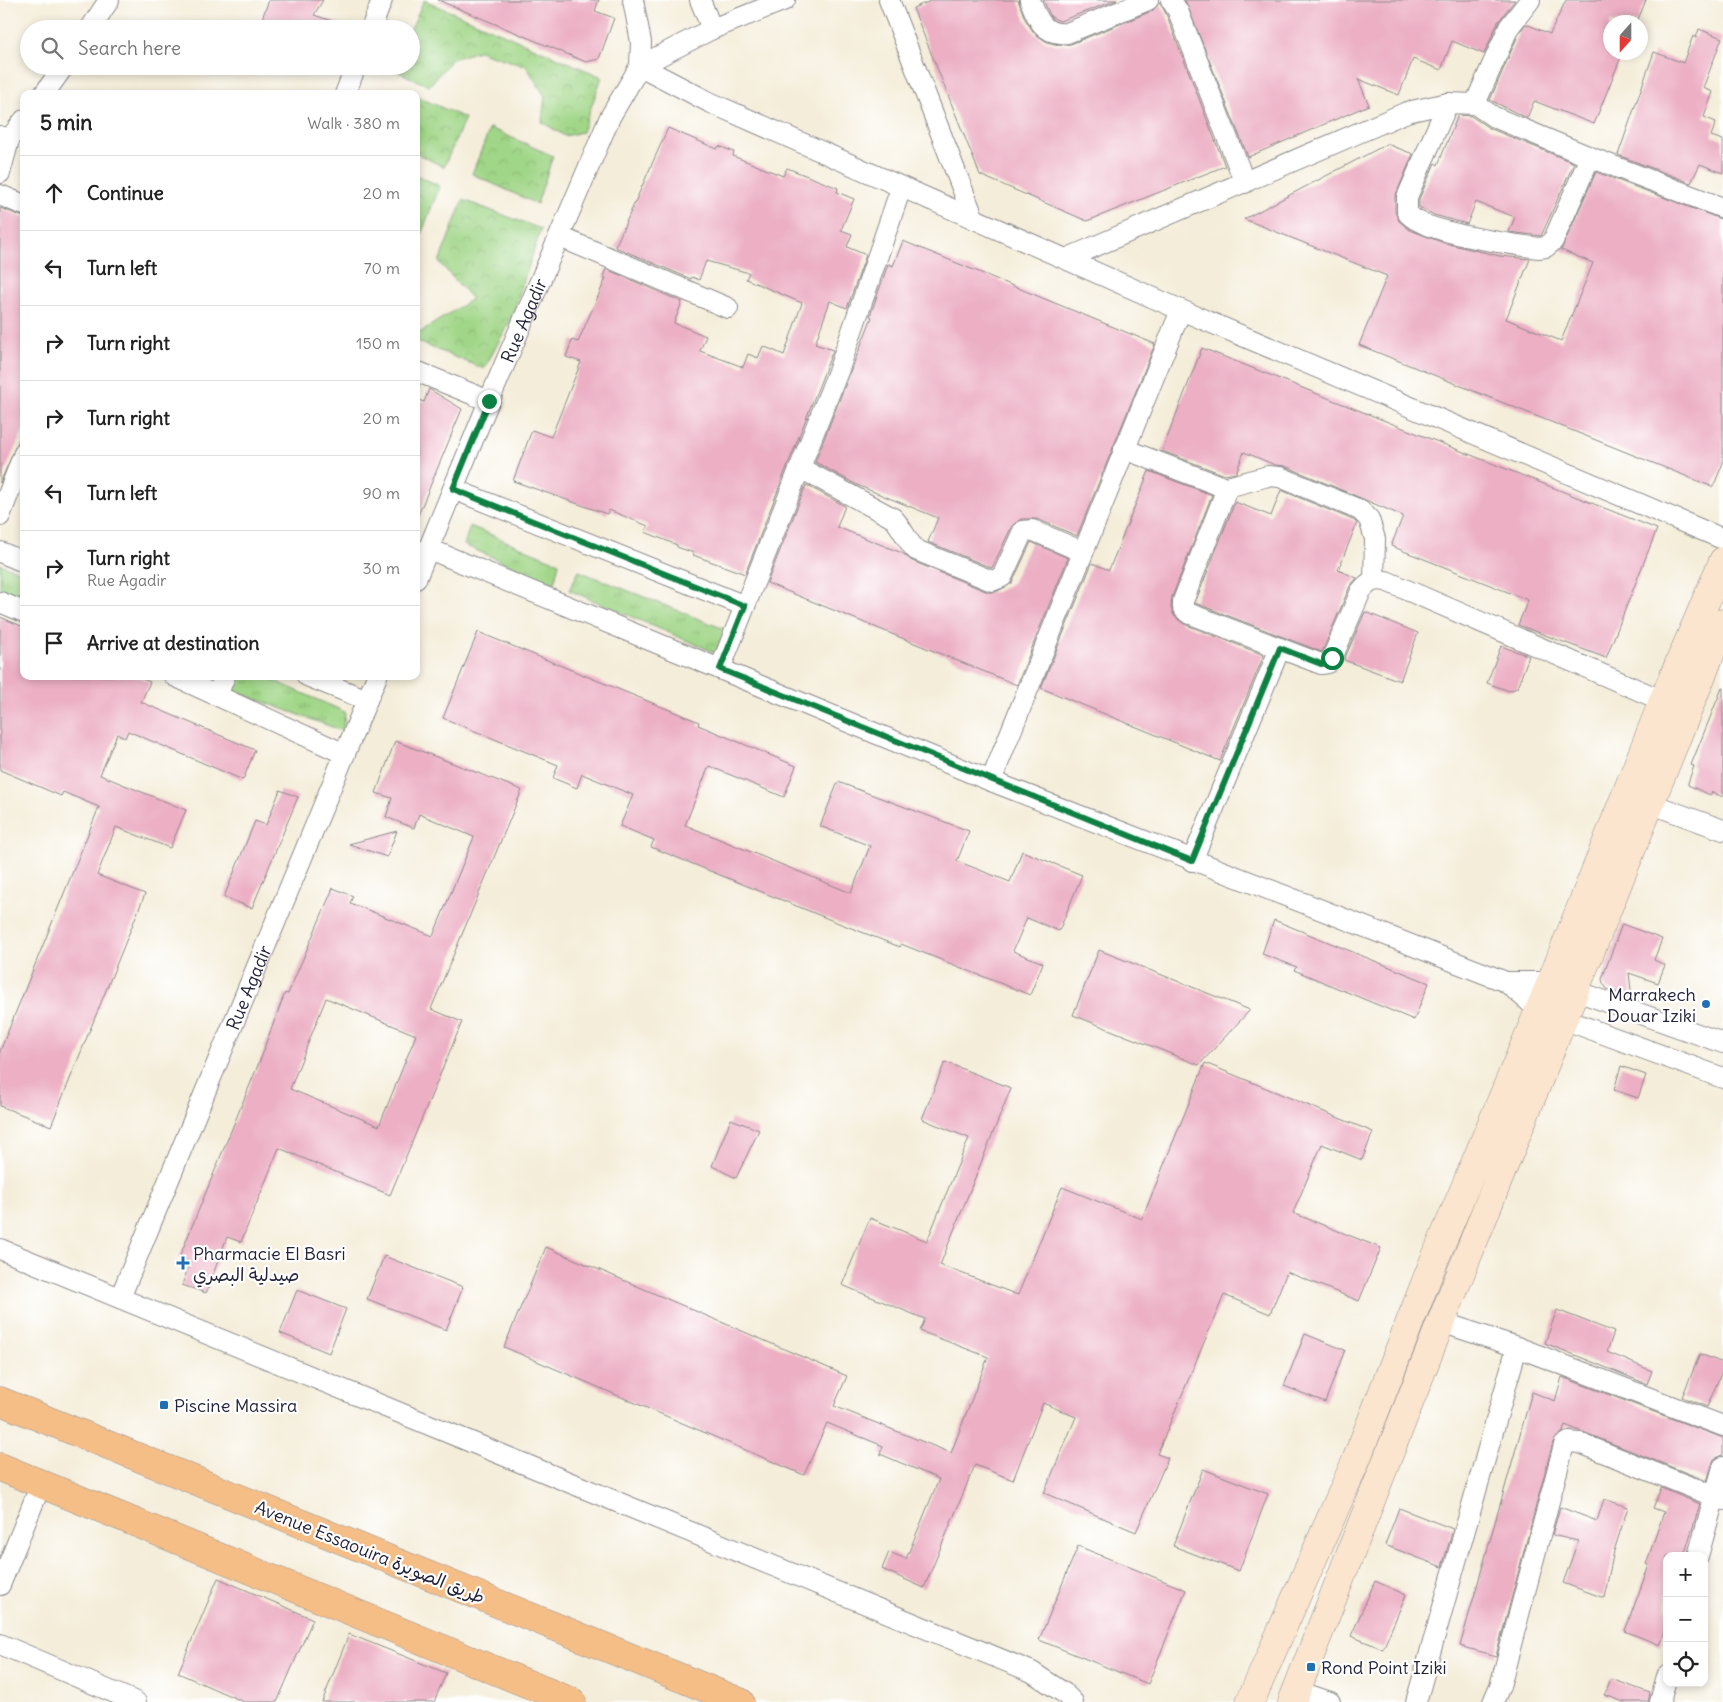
<!DOCTYPE html>
<meta charset="utf-8">
<style>
:root{--surface:#fff;--page:#f6f6f6;--text:#222;--muted:#767676;--line:#e0e0e0}
body{margin:0;font-family:Delius,"Playpen Sans Arabic",sans-serif;background:var(--page);color:var(--text)}
.controls{position:absolute;right:15px;bottom:15px;display:grid;overflow:hidden;border-radius:10px;box-shadow:0 2px 8px #0003}
.controls button{width:45px;height:45px;display:grid;place-items:center;padding:0;border:0;border-bottom:1px solid var(--line);background:var(--surface);color:var(--text);font:25px sans-serif}
.compass{position:absolute;left:1603px;top:15px;width:45px;height:45px;border-radius:50%;background:var(--surface);box-shadow:0 2px 8px #0003;rotate:201deg}
.stop{position:absolute;width:15px;height:15px;margin:-11px;border:4px solid #0b8043;border-radius:50%;background:#fff}
.stop.end{background:#0b8043;border-color:#fff;box-shadow:0 1px 5px #0008}
.list{margin:0;padding:0;list-style:none}
h2{display:flex;justify-content:space-between;align-items:center;height:65px;margin:0;padding:0 20px;font-size:21px}
h2 small{font-size:16px;font-weight:400;color:var(--muted)}
.list li{display:grid;grid-template-columns:32px 1fr auto;gap:15px;align-items:center;box-sizing:border-box;height:75px;padding:0 20px;border-top:1px solid var(--line)}
.list b{display:block;font-size:19px;white-space:nowrap}
.list p{margin:0;font-size:16px;white-space:nowrap;color:var(--muted)}
.list em{font-size:16px;font-style:normal;color:var(--muted)}
.icon{flex:none;width:28px;height:28px;fill:none;stroke:currentColor;stroke-width:2;stroke-linecap:round;stroke-linejoin:round}
.map{position:relative;flex:none;width:1723px;height:1702px;overflow:hidden}
.search{position:absolute;background:var(--surface);box-shadow:0 2px 8px #0003;left:20px;top:20px;width:400px;height:55px;display:flex;align-items:center;gap:12px;box-sizing:border-box;padding:0 18px;border-radius:28px;color:var(--muted);font-size:19px}
.panel{position:absolute;background:var(--surface);box-shadow:0 2px 8px #0003;left:20px;top:90px;width:400px;height:590px;border-radius:10px}
.map>svg:first-child{display:block}
.grass{fill:url(#grass-tufts);stroke:#617c61}
.park{fill:url(#park-crowns);stroke:#617c61}
.building{fill:#ecafc4;fill-rule:evenodd}
.lines{fill:none;stroke-linecap:round;stroke-linejoin:round}
.street-casing{stroke:#8b888a;stroke-width:22}
.secondary-casing{stroke:#8b888a;stroke-width:29}
.primary-casing{stroke:#8b888a;stroke-width:29}
.street{stroke:#fff;stroke-width:20}
.secondary{stroke:#fbe5cf;stroke-width:28}
.primary{stroke:#f6be87;stroke-width:28}
.route{stroke:#0b8043;stroke-width:6}
.poi-dot{fill:#1f6fb2;stroke:#fff;stroke-width:2}
.labels{text-anchor:middle;dominant-baseline:central;stroke-width:4.5;stroke-linejoin:round;paint-order:stroke}
.street-label{font-size:18px;fill:#22223b;stroke:#fff}
.poi-label{font-size:18px;fill:#22223b;stroke:#fff;text-anchor:start}
</style>
<div class="map">
<svg width="1723" height="1702" viewBox="0 0 1723 1702">
<defs>
<pattern id="grass-tufts" width="24" height="20" patternUnits="userSpaceOnUse" patternTransform="scale(1.25)"><rect width="24" height="20" fill="#a0d687"/><path d="M3 7l-1-3M5 7V3M7 7l1-3M15 17l-1-3M17 17v-4M19 17l1-3" fill="none" stroke="#8ab775"/></pattern>
<pattern id="park-crowns" width="20" height="18" patternUnits="userSpaceOnUse" patternTransform="scale(1.25)"><rect width="20" height="18" fill="#a0d687"/><path d="M2 6a3 3 0 1 1 6 0M12 15a3 3 0 1 1 6 0" fill="none" stroke="#8ab775"/></pattern>
</defs>
<rect width="100%" height="100%" fill="#fff"/>
<filter id="ink" filterUnits="userSpaceOnUse"><feTurbulence type="fractalNoise" baseFrequency=".02" numOctaves="2"/><feDisplacementMap in="SourceGraphic" scale="10" xChannelSelector="R" yChannelSelector="G"/><feConvolveMatrix kernelMatrix="1 2 1 2 8 2 1 2 1" color-interpolation-filters="sRGB"/></filter>
<filter id="wash" filterUnits="userSpaceOnUse"><feTurbulence type="fractalNoise" baseFrequency=".0096" numOctaves="4" result="noise"/><feDisplacementMap in="SourceGraphic" scale="20" xChannelSelector="R" yChannelSelector="G"/><feGaussianBlur stdDeviation="1.12" result="paint"/><feColorMatrix in="noise" values="0 0 0 0 0 0 0 0 0 0 0 0 0 0 0 0 0 1.4 0 .05"/><feComposite in="paint" operator="in"/></filter>
<g filter="url(#wash)">
<rect width="100%" height="100%" fill="#f4edd9"/>
<!-- grass -->
<path class="grass" d="M 470,526 L 559,563 L 554,584 L 464,545 Z
M 0,564 L 24,573 L 24,598 L 0,588 Z
M 579,571 L 724,629 L 716,653 L 569,590 Z
M 235,676 L 264,676 L 345,712 L 343,731 L 231,690 Z"/>
<!-- park -->
<path class="park" d="M 424,0 L 602,77 L 582,132 L 565,136 L 542,122 L 545,96 L 526,66 L 478,51 L 452,59 L 429,86 L 394,70 L 395,66 L 411,66 L 411,29 Z
M 416,96 L 465,118 L 444,167 L 416,153 Z
M 490,128 L 553,156 L 537,204 L 472,174 Z
M 416,175 L 440,186 L 416,247 Z
M 463,200 L 541,229 L 511,319 L 484,369 L 416,341 L 416,335 L 472,299 L 439,262 Z"/>
<g id="blocks">
<!-- building -->
<path class="building" d="M 269,0 L 323,0 L 314,15 L 347,26 L 347,29 L 258,29 Z
M 438,0 L 599,0 L 595,11 L 614,18 L 599,59 L 586,62 Z
M 933,0 L 1018,0 L 1025,19 L 1034,33 L 1047,42 L 1059,45 L 1071,44 L 1152,11 L 1160,2 L 1167,16 L 1225,166 L 1087,221 L 980,175 L 913,8 Z
M 1043,0 L 1117,0 L 1060,21 L 1051,17 Z
M 1185,0 L 1515,0 L 1498,22 L 1484,54 L 1452,41 L 1441,70 L 1413,59 L 1399,95 L 1358,79 L 1369,105 L 1248,157 Z
M 1566,0 L 1646,0 L 1637,22 L 1610,22 L 1610,52 L 1623,52 L 1594,124 L 1534,101 L 1527,118 L 1490,100 L 1519,33 L 1526,24 L 1550,34 Z
M 1699,29 L 1722,38 L 1703,88 L 1713,92 L 1704,117 L 1716,122 L 1711,136 L 1723,140 L 1723,173 L 1700,164 L 1691,183 L 1618,155 L 1654,52 L 1683,63 L 1693,36 L 1696,38 Z
M 1458,115 L 1471,116 L 1489,128 L 1574,163 L 1541,236 L 1509,232 L 1515,217 L 1476,202 L 1467,224 L 1434,215 L 1419,207 L 1419,199 L 1435,163 L 1438,165 Z
M 668,128 L 717,149 L 719,146 L 734,152 L 733,156 L 783,176 L 787,168 L 838,188 L 837,192 L 854,199 L 841,230 L 852,234 L 847,247 L 866,255 L 847,308 L 830,301 L 815,344 L 833,350 L 745,574 L 693,555 L 694,553 L 677,547 L 677,545 L 645,532 L 648,526 L 609,510 L 607,514 L 513,481 L 532,430 L 551,437 L 581,362 L 566,357 L 572,340 L 578,342 L 606,278 L 603,277 L 606,269 L 682,302 L 674,323 L 706,336 L 700,351 L 743,367 L 748,354 L 758,358 L 763,346 L 784,355 L 802,303 L 746,279 L 749,273 L 706,261 L 699,280 L 692,277 L 691,279 L 615,247 Z
M 1387,144 L 1413,154 L 1395,197 L 1395,212 L 1399,221 L 1410,230 L 1444,243 L 1500,256 L 1530,259 L 1506,319 L 1561,341 L 1593,263 L 1561,250 L 1596,172 L 1723,220 L 1723,463 L 1713,487 L 1359,345 L 1387,276 L 1244,219 Z
M 0,208 L 24,217 L 24,428 L 0,483 Z
M 903,241 L 1155,344 L 1077,536 L 1037,519 L 1021,519 L 1012,526 L 992,568 L 928,542 L 938,518 L 857,485 L 815,462 L 872,317 L 870,316 L 888,264 L 893,266 Z
M 1202,348 L 1657,529 L 1606,658 L 1518,625 L 1528,600 L 1391,546 L 1403,516 L 1285,466 L 1275,465 L 1244,452 L 1236,473 L 1225,475 L 1162,451 Z
M 429,389 L 462,409 L 417,518 L 416,399 L 424,402 Z
M 1149,471 L 1212,495 L 1172,597 L 1171,608 L 1174,616 L 1184,624 L 1264,655 L 1220,761 L 1041,688 L 1092,563 L 1109,570 Z
M 806,485 L 845,506 L 837,527 L 902,553 L 912,561 L 988,592 L 996,592 L 1012,583 L 1031,542 L 1068,558 L 1017,685 L 767,583 Z
M 1281,490 L 1353,520 L 1357,523 L 1338,570 L 1357,578 L 1350,586 L 1322,652 L 1195,603 L 1235,502 L 1271,516 Z
M 1365,612 L 1418,633 L 1400,681 L 1344,660 Z
M 0,617 L 24,627 L 24,676 L 136,676 L 150,682 L 141,702 L 255,750 L 243,780 L 128,731 L 125,738 L 117,734 L 100,775 L 186,810 L 170,848 L 116,827 L 97,875 L 145,894 L 51,1126 L 0,1106 L 0,1051 L 99,807 L 63,792 L 61,796 L 0,770 Z
M 478,632 L 699,722 L 698,725 L 796,766 L 784,797 L 709,766 L 685,825 L 851,893 L 870,846 L 820,826 L 838,782 L 969,831 L 957,861 L 1010,882 L 1022,851 L 1082,875 L 1059,931 L 1027,918 L 1013,951 L 1043,963 L 1030,995 L 901,944 L 900,947 L 836,922 L 651,847 L 654,840 L 620,826 L 633,795 L 582,774 L 577,788 L 553,778 L 558,765 L 443,718 Z
M 1501,646 L 1529,656 L 1517,688 L 1509,691 L 1487,683 Z
M 1722,688 L 1723,688 L 1723,797 L 1712,792 L 1710,795 L 1688,785 L 1688,783 L 1694,766 L 1691,765 Z
M 395,741 L 522,790 L 431,1009 L 462,1022 L 390,1195 L 279,1148 L 241,1242 L 227,1237 L 206,1293 L 182,1285 L 190,1262 L 179,1258 L 265,1048 L 264,1048 L 285,993 L 288,994 L 333,888 L 353,896 L 350,903 L 433,936 L 474,837 L 419,814 L 414,828 L 386,817 L 392,798 L 376,793 ZM 326,998 L 416,1035 L 379,1126 L 290,1089 Z
M 280,790 L 298,797 L 252,908 L 224,897 L 255,821 L 266,825 Z
M 397,831 L 387,857 L 349,844 Z
M 1274,920 L 1429,983 L 1414,1020 L 1294,970 L 1297,967 L 1262,954 Z
M 1622,924 L 1662,939 L 1654,960 L 1665,965 L 1658,983 L 1629,973 L 1632,998 L 1607,989 L 1603,983 L 1602,979 Z
M 1099,950 L 1250,1010 L 1199,1065 L 1073,1015 Z
M 945,1062 L 1011,1088 L 940,1265 L 1018,1295 L 1062,1187 L 1142,1219 L 1205,1063 L 1373,1132 L 1362,1160 L 1322,1144 L 1293,1213 L 1381,1248 L 1359,1301 L 1287,1272 L 1270,1314 L 1224,1295 L 1157,1454 L 1168,1458 L 1136,1532 L 1044,1493 L 1076,1417 L 1043,1403 L 1013,1480 L 975,1465 L 924,1588 L 882,1569 L 889,1552 L 906,1559 L 939,1479 L 880,1454 L 883,1446 L 827,1423 L 804,1475 L 504,1347 L 546,1247 L 847,1376 L 834,1406 L 951,1453 L 988,1357 L 920,1331 L 925,1319 L 842,1285 L 870,1218 L 927,1241 L 969,1138 L 922,1119 Z
M 1621,1066 L 1646,1075 L 1638,1098 L 1614,1090 Z
M 731,1119 L 759,1130 L 736,1178 L 712,1166 Z
M 384,1256 L 463,1287 L 446,1330 L 367,1299 Z
M 297,1290 L 346,1309 L 329,1353 L 280,1333 Z
M 1557,1310 L 1614,1332 L 1607,1352 L 1652,1371 L 1647,1384 L 1545,1343 Z
M 1305,1334 L 1345,1350 L 1325,1402 L 1284,1386 Z
M 1700,1354 L 1723,1363 L 1723,1369 L 1707,1407 L 1682,1397 Z
M 1562,1377 L 1723,1438 L 1723,1455 L 1714,1459 L 1707,1481 L 1565,1425 L 1563,1432 L 1553,1442 L 1496,1656 L 1460,1646 L 1532,1392 L 1555,1401 Z
M 1203,1469 L 1268,1494 L 1239,1571 L 1173,1546 Z
M 1661,1488 L 1700,1504 L 1684,1556 L 1667,1556 L 1667,1627 L 1660,1645 L 1625,1631 L 1649,1565 L 1646,1564 L 1664,1512 L 1653,1508 Z
M 1604,1499 L 1628,1507 L 1614,1551 L 1604,1598 L 1563,1583 L 1578,1541 L 1552,1535 L 1560,1507 L 1597,1521 Z
M 1399,1508 L 1453,1529 L 1442,1567 L 1385,1545 Z
M 1078,1546 L 1186,1590 L 1148,1684 L 1039,1640 Z
M 218,1578 L 313,1619 L 277,1702 L 244,1702 L 178,1673 Z
M 1375,1581 L 1406,1595 L 1383,1649 L 1351,1636 Z
M 349,1634 L 446,1673 L 434,1702 L 322,1702 Z
M 1611,1679 L 1650,1693 L 1648,1702 L 1624,1702 L 1605,1695 Z"/>
</g>
</g>
<g filter="url(#ink)">
<use href="#blocks" fill-opacity="0" stroke="#8b888a" stroke-width="1"/>
<g class="lines">
<!-- street casing -->
<g class="street-casing">
<g id="street">
<path d="M 700,0 L 712,29"/>
<path d="M 889,0 L 974,219"/>
<path d="M 1030,0 C 1037,19 1044,36 1067,33 L 1148,0"/>
<path d="M 1171,0 L 1178,11 L 1245,183"/>
<path d="M 90,29 L 109,0"/>
<path d="M 371,29 L 382,0"/>
<path d="M 640,66 L 709,102 L 1181,310 L 1723,539"/>
<path d="M 640,66 L 712,29 L 785,0"/>
<path d="M 44,94 L 64,66"/>
<path d="M 345,94 L 356,66"/>
<path d="M 1448,103 L 1407,197 L 1407,212 C 1420,233 1513,244 1538,248 L 1546,247 L 1553,241 L 1590,157"/>
<path d="M 1475,104 L 1509,27 L 1530,0"/>
<path d="M 0,136 L 9,140 L 0,173"/>
<path d="M 9,140 L 24,120"/>
<path d="M 0,195 L 24,205"/>
<path d="M 560,237 L 728,308"/>
<path d="M 1068,258 L 1407,112 L 1448,103 L 1475,104 L 1494,117 L 1590,157 L 1723,208"/>
<path d="M 416,371 L 489,401"/>
<path d="M 1124,449 L 1218,485 L 1226,491 L 1183,601 L 1183,608 L 1188,613 L 1321,664 L 1328,663 L 1332,658 L 1361,591 C 1369,581 1374,579 1386,581 L 1675,706"/>
<path d="M 800,468 L 893,518 C 903,528 906,541 916,550 L 992,581 L 1002,577 L 1023,531 L 1032,530 L 1083,552"/>
<path d="M 1224,488 L 1268,476 L 1280,477 L 1360,510 L 1369,519 L 1375,539 L 1374,580"/>
<path d="M 453,489 L 745,606"/>
<path d="M 0,516 L 24,453"/>
<path d="M 429,549 L 991,781 L 1506,982"/>
<path d="M 0,552 L 24,562"/>
<path id="s1" d="M 416,579 L 489,401 L 610,117 L 640,66 L 641,42 L 633,0"/>
<path d="M 0,602 L 24,612"/>
<path d="M 720,669 L 839,369 L 901,188"/>
<path d="M 174,676 L 345,754"/>
<path d="M 307,676 L 367,700"/>
<path d="M 217,695 L 225,676"/>
<path d="M 991,781 L 1181,310"/>
<path d="M 1649,803 L 1723,830"/>
<path d="M 1192,861 L 1280,648"/>
<path d="M 1723,1043 L 1551,982 L 1506,982 L 1539,1010 L 1723,1078"/>
<path d="M 0,1249 L 1032,1672 L 1064,1693 L 1073,1702"/>
<path id="s2" d="M 120,1298 L 377,676"/>
<path d="M 1441,1322 L 1517,1347 L 1723,1426"/>
<path d="M 1698,1556 L 1723,1467"/>
<path d="M 0,1585 L 41,1484"/>
<path d="M 0,1644 L 136,1702"/>
<path d="M 1297,1691 L 1330,1702"/>
<path d="M 1416,1702 L 1517,1347"/>
<path d="M 1493,1702 L 1500,1686 L 1564,1445 L 1569,1442 L 1580,1443 L 1723,1500"/>
<path d="M 1660,1702 L 1667,1676"/>
</g>
</g>
<!-- secondary casing -->
<g class="secondary-casing">
<path id="secondary" d="M 1250,1702 L 1355,1463 L 1431,1268 L 1551,982 L 1663,701 L 1723,561
M 1292,1702 L 1441,1322 L 1723,623"/>
</g>
<!-- primary casing -->
<g class="primary-casing">
<path id="primary" d="M 0,1401 L 740,1702
M 0,1467 L 572,1702"/>
</g>
<!-- street -->
<use href="#street" class="street"/>
<!-- secondary -->
<use href="#secondary" class="secondary"/>
<!-- primary -->
<use href="#primary" class="primary"/>
</g>
</g>
<g class="lines" filter="url(#ink)">
<!-- route -->
<path class="route" d="M 489,401 L 453,489 L 745,606 L 720,669 L 1192,861 L 1280,648 L 1321,664 L 1328,663 L 1332,658"/>
</g>
<!-- markers -->
<g class="poi-dot">
<circle cx="1706" cy="1004" r="5"/>
<path d="M180.5 1255.5h5v5h5v5h-5v5h-5v-5h-5v-5h5z"/>
<rect x="159" y="1400" width="10" height="10" rx="2.5"/>
<rect x="1306" y="1662" width="10" height="10" rx="2.5"/>
</g>
<g class="labels">
<!-- street labels -->
<g class="street-label">
<text stroke="none"><textPath href="#s1" startOffset="280">Rue Agadir</textPath></text>
<text stroke="none"><textPath href="#s2" startOffset="336">Rue Agadir</textPath></text>
<text transform="translate(370 1552) rotate(22)">Avenue Essaouira طريق الصويرة</text>
</g>
<!-- poi labels -->
<g class="poi-label">
<text x="1696" y="994" text-anchor="end">Marrakech<tspan x="1696" dy="21">Douar Iziki</tspan></text>
<text x="193" y="1253">Pharmacie El Basri<tspan x="193" dy="21">صيدلية البصري</tspan></text>
<text x="174" y="1405">Piscine Massira</text>
<text x="1321" y="1667">Rond Point Iziki</text>
</g>
</g>
</svg>
<div class="controls">
<button>+</button>
<button>−</button>
<button><svg class="icon" aria-label="locate" viewBox="0 0 24 24"><circle cx="12" cy="12" r="6"/><path d="M12 2v4M12 18v4M2 12h4M18 12h4"/></svg></button>
</div>
<svg class="compass" viewBox="-18 -18 36 36"><path d="M0-13l5 13h-10z" fill="#e53935"/><path d="M0 13l5-13h-10z" fill="#767676"/></svg>
<div class="stop" style="left:1332px;top:658px"></div>
<div class="stop end" style="left:489px;top:401px"></div>
<div class="search"><svg class="icon" aria-label="search" viewBox="0 0 24 24"><circle cx="10" cy="10" r="6"/><path d="M15 15l6 6"/></svg>Search here</div>
<section class="panel">
<h2>5 min<small>Walk · 380 m</small></h2>
<ul class="list">
<li><svg class="icon" aria-label="ahead" viewBox="0 0 24 24"><path d="M12 20V5M6 11l6-6 6 6"/></svg><div><b>Continue</b></div><em>20 m</em></li>
<li><svg class="icon" aria-label="left" viewBox="0 0 24 24"><path d="M17 20v-9H6M10 6l-5 5 5 5"/></svg><div><b>Turn left</b></div><em>70 m</em></li>
<li><svg class="icon" aria-label="right" viewBox="0 0 24 24"><path d="M7 20v-9h11M14 6l5 5-5 5"/></svg><div><b>Turn right</b></div><em>150 m</em></li>
<li><svg class="icon" aria-label="right" viewBox="0 0 24 24"><path d="M7 20v-9h11M14 6l5 5-5 5"/></svg><div><b>Turn right</b></div><em>20 m</em></li>
<li><svg class="icon" aria-label="left" viewBox="0 0 24 24"><path d="M17 20v-9H6M10 6l-5 5 5 5"/></svg><div><b>Turn left</b></div><em>90 m</em></li>
<li><svg class="icon" aria-label="right" viewBox="0 0 24 24"><path d="M7 20v-9h11M14 6l5 5-5 5"/></svg><div><b>Turn right</b><p>Rue Agadir</p></div><em>30 m</em></li>
<li><svg class="icon" aria-label="arrive" viewBox="0 0 24 24"><path d="M6 21V4h12l-3 4 3 4H6"/></svg><div><b>Arrive at destination</b></div></li>
</ul>
</section>
</div>
